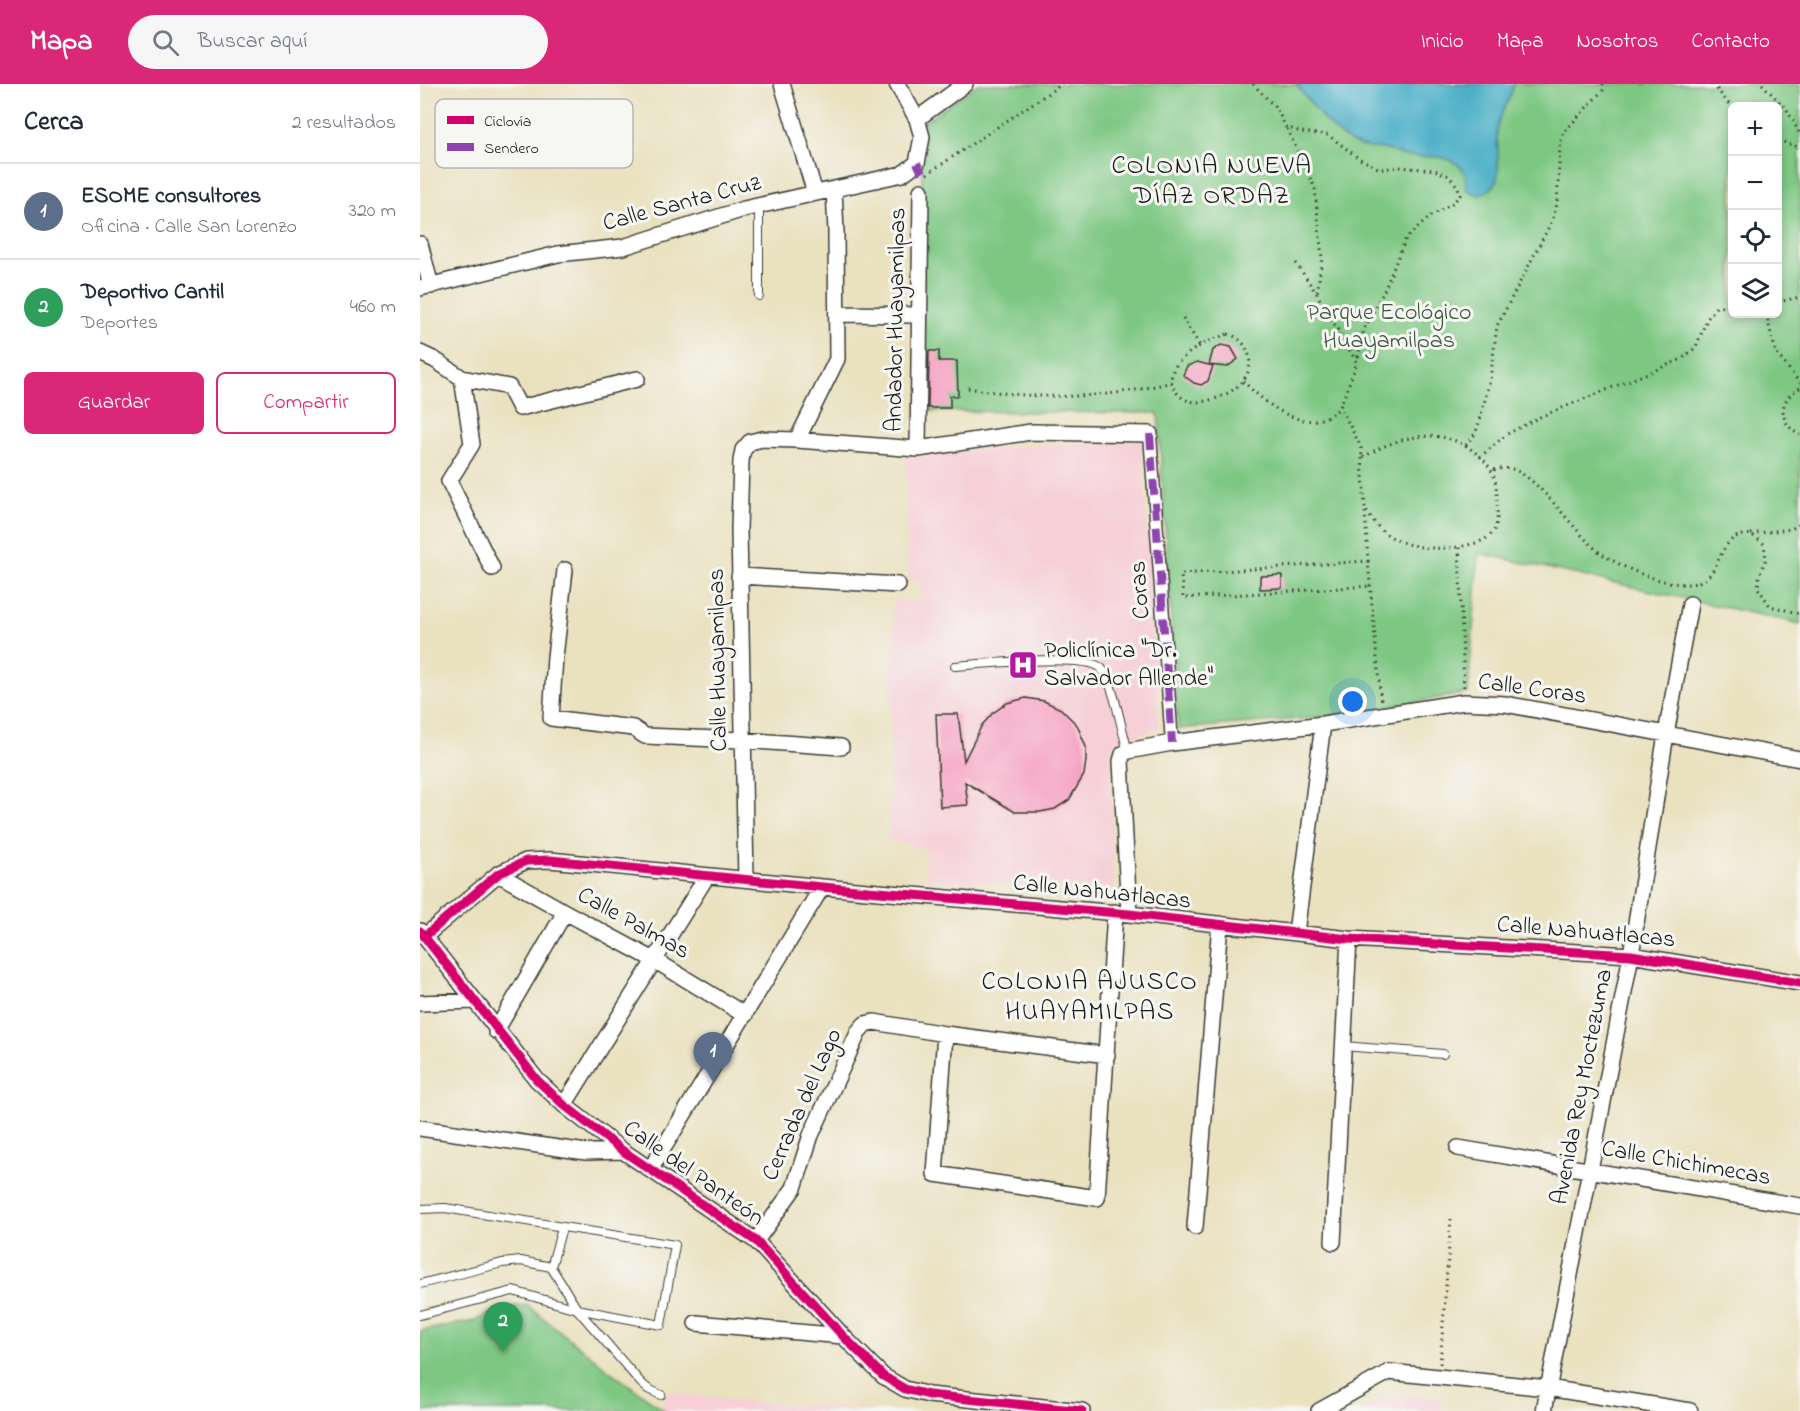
<!DOCTYPE html>
<html lang="es">
<meta charset="utf-8">
<style>
:root{--surface:#fff;--page:#f6f6f7;--text:#1f2937;--muted:#747a83;--line:#e0e1e3;--accent:#db2777}
body{margin:0;font-family:"Indie Flower",sans-serif;background:var(--page);color:var(--text)}
.controls{position:absolute;right:18px;top:18px;display:grid;overflow:hidden;border-radius:9px;box-shadow:0 3px 9px #0003}
.controls button{width:54px;height:54px;display:grid;place-items:center;padding:0;border:0;border-bottom:2px solid var(--line);background:var(--surface);color:var(--text);font:30px sans-serif}
.you{position:absolute;left:933px;top:618px;width:21px;height:21px;margin:-15px;border:4px solid #fff;border-radius:50%;background:#1a73e8;box-shadow:0 0 0 9px #1a73e833}
.badge{display:grid;place-items:center;width:39px;height:39px;border-radius:50%;background:var(--accent);color:#fff;font-size:20px;font-weight:700}
.pin{position:absolute;translate:-50% -50px;filter:drop-shadow(0 2px 3px #0008)}
.pin::after{content:'';position:absolute;top:32px;width:21px;height:18px;background:inherit;clip-path:polygon(0 0,100% 0,50% 100%)}
.list{margin:0;padding:0;list-style:none}
h2{display:flex;justify-content:space-between;align-items:center;height:78px;margin:0;padding:0 24px;font-size:26px}
h2 small{font-size:20px;font-weight:400;color:var(--muted)}
.list li{display:grid;grid-template-columns:39px 1fr auto;gap:18px;align-items:center;box-sizing:border-box;height:96px;padding:0 24px;border-top:2px solid var(--line)}
.list b{display:block;font-size:22px;white-space:nowrap}
.list p{margin:0;font-size:20px;white-space:nowrap;color:var(--muted)}
.list em{font-size:20px;font-style:normal;color:var(--muted)}
.actions{display:flex;gap:12px;padding:18px 24px}
.actions a{flex:1;padding:14px 0;border:2px solid var(--accent);border-radius:9px;text-align:center;font-size:21px;color:var(--accent)}
.actions .main{background:var(--accent);color:#fff}
.icon{flex:none;width:33px;height:33px;fill:none;stroke:currentColor;stroke-width:2;stroke-linecap:round;stroke-linejoin:round}
.map{position:relative;flex:none;width:1380px;height:1327px;overflow:hidden}
header{display:flex;align-items:center;gap:36px;box-sizing:border-box;height:84px;padding:0 30px;background:var(--accent);color:#fff}
header strong{font-size:28px}
nav{display:flex;gap:33px;margin-inline-start:auto;font-size:21px}
.search{width:420px;height:54px;background:var(--page);display:flex;align-items:center;gap:15px;box-sizing:border-box;padding:0 21px;border-radius:33px;color:var(--muted);font-size:22px}
main{display:flex}
aside{flex:1;background:var(--surface)}
.map>svg:first-child{display:block}
.built{fill:#f6cfd7}
.green{fill:#7ec783;stroke:#4d7250;stroke-width:1.5;fill-rule:evenodd}
.water{fill:#47adc6;stroke:#326471;stroke-width:1.5}
.building{fill:#f6a2c3}
.lines{fill:none;stroke-linecap:round;stroke-linejoin:round}
.service-casing{stroke:#3b3a34;stroke-width:10}
.pedestrian-casing{stroke:#3b3a34;stroke-width:15}
.minor-casing{stroke:#3b3a34;stroke-width:18}
.path{stroke:#3b3a34;stroke-width:3;stroke-dasharray:1.5 4.5;stroke-linecap:butt}
.service{stroke:#fff;stroke-width:8}
.pedestrian{stroke:#fff;stroke-width:12}
.minor{stroke:#fff;stroke-width:15}
.quiet{stroke:#8e44ad;stroke-width:8;stroke-dasharray:15 8;stroke-linecap:butt}
.cycleway-casing{stroke:#f6f6f2;stroke-width:13}
.cycleway{stroke:#d6006c;stroke-width:9}
.labels{text-anchor:middle;dominant-baseline:central;stroke-width:6;stroke-linejoin:round;paint-order:stroke}
.street-label{font-size:24px;fill:#1c1c1c;stroke:#f6f6f2}
.park-label{font-size:24px;fill:#3e5840;stroke:#f6f6f2}
.poi-label{font-size:24px;fill:#1c1c1c;stroke:#f6f6f2;text-anchor:start}
.neighbourhood-label{font-size:26px;letter-spacing:1.5px;fill:#1c1c1c;stroke:#f6f6f2}
.key{fill:#f6f6f2;stroke:#b5b5b2;stroke-width:1.5}
.key-label{font-size:16px;fill:#1c1c1c}
</style>
<header>
<strong>Mapa</strong>
<div class="search"><svg class="icon" aria-label="search" viewBox="0 0 24 24"><circle cx="10" cy="10" r="6"/><path d="M15 15l6 6"/></svg>Buscar aquí</div>
<nav><a>Inicio</a><a>Mapa</a><a>Nosotros</a><a>Contacto</a></nav>
</header>
<main>
<aside>
<h2>Cerca<small>2 resultados</small></h2>
<ul class="list">
<li><span class="badge" style="background:#5c6f8a">1</span><div><b>ESOME consultores</b><p>Oficina · Calle San Lorenzo</p></div><em>320 m</em></li>
<li><span class="badge" style="background:#2e9e5b">2</span><div><b>Deportivo Cantil</b><p>Deportes</p></div><em>460 m</em></li>
</ul>
<div class="actions"><a class="main">Guardar</a><a>Compartir</a></div>
</aside>
<div class="map">
<svg width="1380" height="1327" viewBox="0 0 1380 1327">
<rect width="100%" height="100%" fill="#f6f6f2"/>
<filter id="ink" filterUnits="userSpaceOnUse"><feTurbulence type="fractalNoise" baseFrequency=".0167" numOctaves="2"/><feDisplacementMap in="SourceGraphic" scale="12" xChannelSelector="R" yChannelSelector="G"/><feConvolveMatrix kernelMatrix="1 2 1 2 8 2 1 2 1" color-interpolation-filters="sRGB"/></filter>
<filter id="wash" filterUnits="userSpaceOnUse"><feTurbulence type="fractalNoise" baseFrequency=".008" numOctaves="4" result="noise"/><feDisplacementMap in="SourceGraphic" scale="24" xChannelSelector="R" yChannelSelector="G"/><feGaussianBlur stdDeviation="1.35" result="paint"/><feColorMatrix in="noise" values="0 0 0 0 0 0 0 0 0 0 0 0 0 0 0 0 0 1.4 0 .05"/><feComposite in="paint" operator="in"/></filter>
<g filter="url(#wash)">
<rect width="100%" height="100%" fill="#eae1bf"/>
<!-- built -->
<path class="built" d="M 722,357 L 739,644 L 691,661 L 693,805 L 506,796 L 505,765 L 469,755 L 473,517 L 501,517 L 500,496 L 488,496 L 486,374 L 584,363 Z
M 248,1308 L 316,1317 L 462,1327 L 245,1327 L 241,1323 Z
M 971,1309 L 1022,1314 L 1021,1327 L 939,1327 Z"/>
<!-- green -->
<path class="green" d="M 558,0 L 1380,0 L 1380,540 L 1059,469 L 1048,609 L 914,632 L 758,645 L 738,329 L 503,327 L 502,40 ZM 1312,22 L 1358,22 L 1358,230 L 1312,230 Z
M 107,1221 L 191,1288 L 245,1327 L 0,1327 L 0,1247 L 54,1237 L 80,1224 Z"/>
<!-- water -->
<path class="water" d="M 876,0 L 1094,0 C 1091,15 1082,25 1078,40 C 1074,56 1085,93 1071,105 C 1068,107 1062,109 1058,111 L 1047,106 C 1045,99 1047,90 1042,85 C 1026,66 1000,76 981,71 C 975,69 970,66 963,65 C 954,63 946,65 937,61 C 909,49 894,22 876,0 Z"/>
<g id="blocks">
<!-- building -->
<path class="building" d="M 801,261 L 811,263 L 818,275 L 807,283 L 789,281 L 793,266 Z
M 509,267 L 519,267 L 519,277 L 537,277 L 538,312 L 530,312 L 530,324 L 508,324 Z
M 777,278 L 793,282 L 788,297 L 781,301 L 774,299 L 763,291 L 767,282 Z
M 862,491 L 862,504 L 840,505 L 840,492 Z
M 606,614 L 624,617 L 641,625 L 657,641 L 666,663 L 666,676 L 664,691 L 649,716 L 635,725 L 620,728 L 595,728 L 545,698 L 548,721 L 520,723 L 516,630 L 538,630 L 544,677 L 562,641 L 573,629 L 587,619 Z"/>
</g>
</g>
<g filter="url(#ink)">
<use href="#blocks" fill-opacity="0" stroke="#3b3a34" stroke-width="1.5"/>
<g class="lines">
<!-- service casing -->
<g class="service-casing">
<path id="service" d="M 339,212 L 339,122
M 535,582 C 560,580 666,569 681,584 C 693,595 702,649 708,667
M 923,962 L 1023,970
M 0,1125 L 25,1124 L 255,1161 L 241,1241 L 157,1225 L 93,1207 L 0,1231
M 142,1144 L 131,1183 L 157,1225 L 221,1299 L 228,1305 L 241,1311
M 0,1200 L 82,1179 L 101,1177 L 131,1183"/>
</g>
<!-- pedestrian casing -->
<g class="pedestrian-casing">
<path id="pedestrian" d="M 730,350 L 752,659"/>
</g>
<!-- minor casing -->
<g class="minor-casing">
<path id="minor" d="M 362,0 L 395,109
M 497,35 L 545,0
M 0,160 L 11,202
M 0,204 L 138,170 L 203,163 L 324,125 L 482,90 L 497,79 L 502,53 L 497,35 L 477,0
M 417,230 L 499,231
M 0,269 L 15,276 L 42,294 L 89,303 L 100,324 L 217,295
M 42,294 L 52,360 L 29,397 L 72,484
M 377,356 L 417,275 L 416,148 L 414,105
M 498,365 L 501,107
M 145,486 L 135,573 L 131,634 L 213,644 L 225,652 L 322,656 L 421,663
M 319,492 L 478,501
M 78,790 L 145,828 L 236,877 L 325,931
M 326,795 L 319,446 L 321,377 L 323,366 L 330,358 L 342,355 L 377,356 L 498,365 L 611,348 L 730,350
M 709,830 L 701,677 L 703,670 L 708,667 L 752,659 L 903,640 L 1044,618 L 1085,620 L 1380,675
M 0,847 L 117,996 L 144,1021 L 203,1067 L 336,1157 L 423,1252 L 463,1292 L 485,1305 L 509,1311 L 662,1327
M 876,849 L 903,640
M 5,852 L 78,790 L 106,777 L 130,776 L 402,803 L 709,830 L 929,855 L 1211,871 L 1380,899
M 0,919 L 54,917
M 76,947 L 145,828
M 525,950 L 515,1090 L 677,1114 L 695,828
M 144,1021 L 287,792
M 0,1044 L 166,1068 L 203,1067
M 1038,1064 L 1380,1122
M 230,1086 L 402,803
M 775,1143 L 800,840
M 336,1157 L 374,1104 L 391,1051 L 439,947 L 445,940 L 454,938 L 525,950 L 687,971
M 913,1158 L 929,855
M 276,1239 L 423,1252
M 899,1327 L 969,1288 L 1128,1304 L 1270,1327
M 1124,1327 L 1211,871 L 1246,650 L 1270,520"/>
</g>
<!-- path -->
<path class="path" d="M 833,0 L 856,24 L 866,43 L 881,48 L 908,51 L 940,75 L 960,85 L 979,83 L 1015,86 L 1029,92 L 1038,103 L 1040,111 L 1034,118 L 1011,132 L 986,154 L 964,207 L 944,245 L 937,277
M 1293,0 L 1312,24
M 1342,0 L 1367,26 L 1380,50
M 867,45 L 895,104 L 902,174 L 897,210
M 1358,56 L 1380,64
M 507,90 L 642,0
M 876,179 L 897,210 L 937,279 L 920,323 L 941,363 L 942,374 C 977,352 1023,340 1057,370 C 1074,384 1077,396 1077,418 C 1077,428 1079,441 1072,449 C 1064,459 1051,460 1039,463 L 1044,605
M 1358,218 L 1380,213
M 1346,230 L 1356,269 L 1380,299
M 763,234 L 780,262
M 808,250 C 818,253 824,258 828,268 C 838,298 802,317 777,318 C 769,318 762,315 757,309 C 734,281 787,256 808,250 Z
M 823,297 C 847,321 888,356 920,323
M 548,304 C 619,316 682,316 752,298
M 1380,304 C 1357,316 1358,339 1380,351
M 1046,361 L 1055,350 L 1059,339 L 1070,296 L 1077,242 L 1132,137 L 1137,120 L 1140,61 L 1143,49 L 1183,6 L 1183,0
M 1060,373 L 1087,350 L 1120,333 L 1262,275 L 1276,263 L 1287,235 L 1296,223 L 1312,223
M 942,374 L 948,477 L 761,490 L 763,514 L 951,502
M 1074,386 C 1079,385 1086,384 1092,385 C 1119,393 1154,448 1178,467 C 1199,483 1242,501 1268,500 C 1301,498 1293,469 1314,454 C 1318,451 1326,451 1331,450 L 1344,460 L 1346,475 L 1339,492 L 1338,504 L 1350,522 L 1377,529 L 1380,528
M 947,427 C 965,462 1003,467 1039,463
M 1331,450 L 1371,445 L 1380,440
M 948,477 L 961,618
M 1020,1280 L 1031,1135"/>
<!-- service -->
<use href="#service" class="service"/>
<!-- pedestrian -->
<use href="#pedestrian" class="pedestrian"/>
<!-- minor -->
<use href="#minor" class="minor"/>
<!-- quiet -->
<path class="quiet" d="M 497,79 L 502,89
M 730,350 L 752,659"/>
<!-- cycleway casing -->
<g class="cycleway-casing">
<path id="cycleway" d="M 0,847 L 117,996 L 144,1021 L 203,1067 L 336,1157 L 423,1252 L 463,1292 L 485,1305 L 509,1311 L 662,1327
M 5,852 L 78,790 L 106,777 L 130,776 L 402,803 L 709,830 L 929,855 L 1211,871 L 1380,899"/>
</g>
<!-- cycleway -->
<use href="#cycleway" class="cycleway"/>
</g>
</g>
<!-- icons -->
<defs>
<g id="hospital-square" transform="scale(1.5)"><rect x="-9" y="-9" width="18" height="18" rx="4" fill="#b5179e" stroke="#f6f6f2"/><path d="M-5-5h3v3.5h4V-5h3V5h-3V1.5h-4V5h-3Z" fill="#fff"/></g>
</defs>
<g fill-rule="evenodd">
<use href="#hospital-square" x="603" y="581"/>
</g>
<g class="labels">
<!-- street labels -->
<g class="street-label">
<text transform="translate(262 120) rotate(-15)">Calle Santa Cruz</text>
<text transform="translate(477 236) rotate(-89)">Andador Huayamilpas</text>
<text transform="translate(721 506) rotate(-94)">Coras</text>
<text transform="translate(299 576) rotate(-91)">Calle Huayamilpas</text>
<text transform="translate(1112 606) rotate(8)">Calle Coras</text>
<text transform="translate(682 809) rotate(6)">Calle Nahuatlacas</text>
<text transform="translate(213 840) rotate(29)">Calle Palmas</text>
<text transform="translate(1166 849) rotate(5)">Calle Nahuatlacas</text>
<text transform="translate(1163 1003) rotate(-79)">Avenida Rey Moctezuma</text>
<text transform="translate(383 1021) rotate(-66)">Cerrada del Lago</text>
<text transform="translate(1266 1080) rotate(10)">Calle Chichimecas</text>
<text transform="translate(273 1090) rotate(35)">Calle del Panteón</text>
</g>
<!-- park labels -->
<g class="park-label">
<text x="969" y="229">Parque Ecológico<tspan x="969" dy="28">Huayamilpas</tspan></text>
</g>
<!-- poi labels -->
<g class="poi-label">
<text x="624" y="567">Policlínica "Dr.<tspan x="624" dy="28">Salvador Allende"</tspan></text>
</g>
<!-- neighbourhood labels -->
<g class="neighbourhood-label">
<text x="792" y="83">COLONIA NUEVA<tspan x="792" dy="30">DÍAZ ORDAZ</tspan></text>
<text x="670" y="899">COLONIA AJUSCO<tspan x="670" dy="30">HUAYAMILPAS</tspan></text>
</g>
</g>
<!-- legend -->
<rect x="15" y="15" width="198" height="69" rx="9" class="key"/>
<rect x="27" y="32" width="27" height="8" fill="#d6006c"/>
<rect x="27" y="59" width="27" height="8" fill="#8e44ad"/>
<g class="key-label">
<text x="64" y="42">Ciclovía</text>
<text x="64" y="69">Sendero</text>
</g>
</svg>
<div class="controls">
<button>+</button>
<button>−</button>
<button><svg class="icon" aria-label="locate" viewBox="0 0 24 24"><circle cx="12" cy="12" r="6"/><path d="M12 2v4M12 18v4M2 12h4M18 12h4"/></svg></button>
<button><svg class="icon" aria-label="layers" viewBox="0 0 24 24"><path d="M12 4l9 5-9 5-9-5zM3 14l9 5 9-5"/></svg></button>
</div>
<div class="you"></div>
<div class="pin badge" style="left:293px;top:998px;background:#5c6f8a">1</div>
<div class="pin badge" style="left:83px;top:1268px;background:#2e9e5b">2</div>
</div>
</main>
